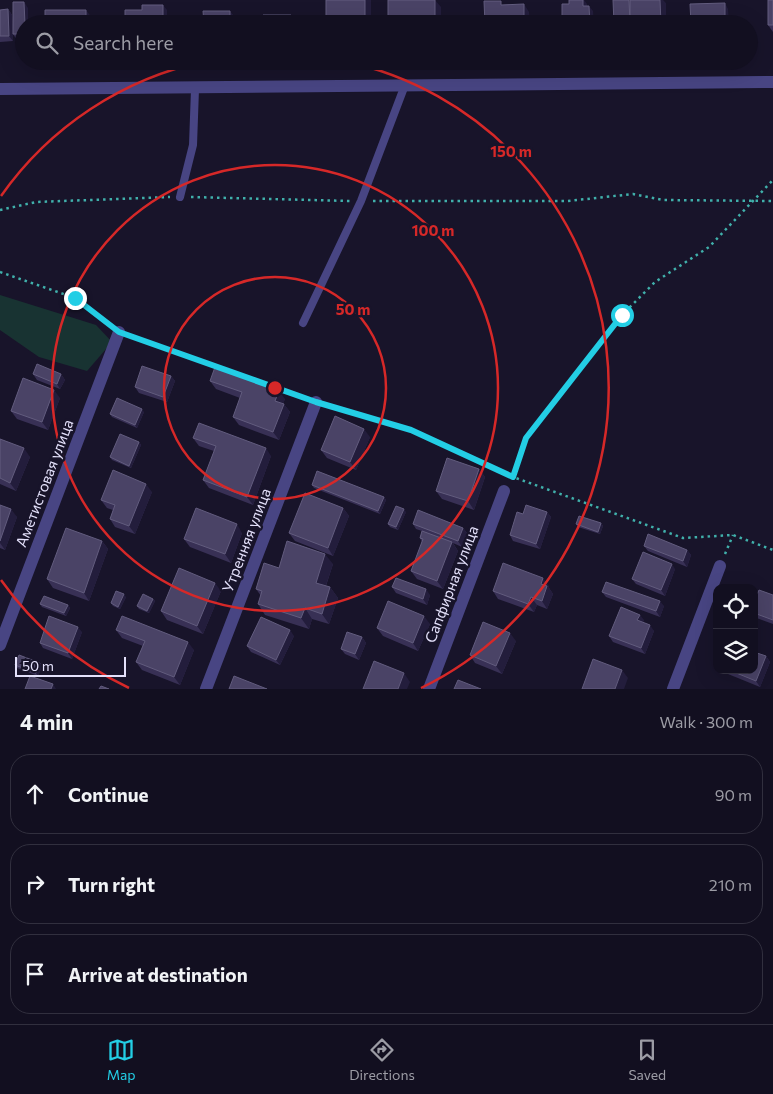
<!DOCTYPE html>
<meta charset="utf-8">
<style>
:root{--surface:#120f20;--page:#1f1d2d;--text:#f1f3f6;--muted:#9c9ca5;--line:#312f3e;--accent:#23cee5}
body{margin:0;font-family:Commissioner,sans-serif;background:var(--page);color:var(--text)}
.controls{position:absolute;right:15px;bottom:15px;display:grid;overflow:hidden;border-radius:10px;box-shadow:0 5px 20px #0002}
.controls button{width:45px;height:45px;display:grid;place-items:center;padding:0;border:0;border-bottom:1px solid var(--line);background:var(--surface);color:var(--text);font:25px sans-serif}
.scale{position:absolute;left:15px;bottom:12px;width:111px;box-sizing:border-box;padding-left:5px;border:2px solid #e4e1fb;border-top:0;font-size:14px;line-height:18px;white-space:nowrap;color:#e4e1fb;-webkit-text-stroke:4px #18142a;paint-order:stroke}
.stop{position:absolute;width:15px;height:15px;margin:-11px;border:4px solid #23cee5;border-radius:50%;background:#fff}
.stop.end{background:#23cee5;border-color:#fff;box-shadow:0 1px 5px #0008}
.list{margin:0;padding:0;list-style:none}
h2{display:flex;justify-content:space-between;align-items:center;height:65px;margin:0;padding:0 20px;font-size:21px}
h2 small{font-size:16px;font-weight:400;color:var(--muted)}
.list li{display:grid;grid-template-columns:32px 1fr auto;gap:15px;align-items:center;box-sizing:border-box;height:80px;margin:0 10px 10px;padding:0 10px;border:1px solid var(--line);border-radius:20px}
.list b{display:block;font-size:19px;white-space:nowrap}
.list em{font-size:16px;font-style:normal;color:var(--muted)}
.icon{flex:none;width:28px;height:28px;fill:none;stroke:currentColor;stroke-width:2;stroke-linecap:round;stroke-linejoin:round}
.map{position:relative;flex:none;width:773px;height:689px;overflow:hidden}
.search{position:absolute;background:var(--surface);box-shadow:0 5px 20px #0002;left:15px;right:15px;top:15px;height:55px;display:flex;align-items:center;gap:12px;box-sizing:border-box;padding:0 18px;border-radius:28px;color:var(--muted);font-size:19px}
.sheet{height:335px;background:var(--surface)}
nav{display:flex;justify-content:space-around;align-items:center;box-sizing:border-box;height:70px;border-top:1px solid var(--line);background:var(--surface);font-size:14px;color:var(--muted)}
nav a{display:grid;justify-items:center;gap:2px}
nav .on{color:var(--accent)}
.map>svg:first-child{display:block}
.green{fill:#183332}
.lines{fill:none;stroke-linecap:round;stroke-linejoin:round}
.path{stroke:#40b0ab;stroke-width:2.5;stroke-dasharray:2.5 4;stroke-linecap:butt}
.lane{stroke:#484583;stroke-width:8}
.street{stroke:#484583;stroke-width:12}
.wall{fill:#383055}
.shaded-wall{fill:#231d3c}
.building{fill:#4a4366;stroke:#625c7e}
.route{stroke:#23cee5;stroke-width:6}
.ring{fill:none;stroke:#d62828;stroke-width:2.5}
.labels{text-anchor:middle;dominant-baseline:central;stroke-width:5;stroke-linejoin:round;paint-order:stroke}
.street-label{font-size:15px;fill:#e4e1fb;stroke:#18142a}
.centre{fill:#d62828;stroke:#18142a;stroke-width:2.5}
.ring-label{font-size:15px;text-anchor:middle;font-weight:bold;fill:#d62828;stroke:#18142a;stroke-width:5;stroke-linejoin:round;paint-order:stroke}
</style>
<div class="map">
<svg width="773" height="689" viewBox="0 0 773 689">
<rect width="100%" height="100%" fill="#18142a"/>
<!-- green -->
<path class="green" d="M 0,295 L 96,325 L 112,342 L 87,371 L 39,357 L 0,330 Z"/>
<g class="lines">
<!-- path -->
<path class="path" d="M 191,197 L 350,201
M 373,201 L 568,201 L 633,194 L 663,200 L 773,201
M 0,210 L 36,202 L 170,197
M 0,272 L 75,298 L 109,324
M 131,336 L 305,398
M 329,406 L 411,430 L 513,477 L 683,538 L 733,535 L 773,550
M 513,477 L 526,437 L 622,315 L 655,282 L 709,247 L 773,180
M 725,554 L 733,535"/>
<!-- lane -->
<path class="lane" d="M 180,197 L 193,145 L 195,89
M 303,323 L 361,201 L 405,85"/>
<!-- street -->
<path class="street" d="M 0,89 L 773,82
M 0,645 L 119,332
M 206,689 L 316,402
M 429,689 L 504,491
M 673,689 L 720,566"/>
</g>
<!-- wall -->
<path class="wall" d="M 326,0 L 371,0 L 371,24 L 326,24 Z
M 773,0 L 773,32 L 768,25 Z
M 28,8 L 24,24 L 24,40 L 17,40 L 13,34 Z
M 8,9 L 12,15 L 13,41 L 0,42 L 0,10 Z
M 33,374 L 61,374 L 65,380 L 60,389 L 37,380 Z
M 171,376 L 175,381 L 167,402 L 139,393 L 135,387 Z
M 210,381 L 285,399 L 283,403 L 290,412 L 279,440 L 239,425 L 233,417 L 240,398 L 216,389 Z
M 60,398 L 48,430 L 17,419 L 11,411 Z
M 144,412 L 137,428 L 112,417 L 110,414 Z
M 370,437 L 356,470 L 327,458 L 321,450 Z
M 193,438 L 271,456 L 253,505 L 209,488 L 203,480 L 214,451 L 199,446 Z
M 0,439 L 30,457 L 16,491 L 0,484 Z
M 139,442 L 141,445 L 131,468 L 112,460 L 110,457 Z
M 479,469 L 485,477 L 474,510 L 442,499 L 436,491 Z
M 312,485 L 384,497 L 386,500 L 380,514 L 314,488 Z
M 152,492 L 135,534 L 115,527 L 110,519 L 113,510 L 107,508 L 101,500 Z
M 0,505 L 17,517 L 5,550 L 0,548 Z
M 343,508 L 349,516 L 333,556 L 295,541 L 289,533 Z
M 406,512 L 398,530 L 390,527 L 388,524 Z
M 547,512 L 551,517 L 540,549 L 513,541 L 510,535 L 523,514 Z
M 601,523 L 603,526 L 600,534 L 578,527 L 576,524 Z
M 413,524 L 463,528 L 467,533 L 462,547 L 453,543 L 458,551 L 443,589 L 417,579 L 411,571 L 422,542 L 420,538 L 422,531 L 416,529 Z
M 242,533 L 231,563 L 190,547 L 184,539 Z
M 102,541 L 108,549 L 89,601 L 53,588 L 47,579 Z
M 644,546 L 687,550 L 691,555 L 687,567 L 648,551 Z
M 333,564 L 326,586 L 330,587 L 338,598 L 329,624 L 312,619 L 309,629 L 265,615 L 258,604 L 261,596 L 256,589 L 279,568 Z
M 675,569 L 665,596 L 636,584 L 632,579 Z
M 549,586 L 549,588 L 553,594 L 547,609 L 537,605 L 534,612 L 498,599 L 493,591 Z
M 392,587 L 430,595 L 427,605 L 396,593 Z
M 221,591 L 203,634 L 167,620 L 161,611 Z
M 602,592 L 664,606 L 660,617 L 606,597 Z
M 773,595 L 773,624 L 754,617 L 754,602 Z
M 126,597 L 120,609 L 113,606 L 111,603 Z
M 153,599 L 155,601 L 149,613 L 139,609 L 137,606 Z
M 40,604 L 68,605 L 70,608 L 66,616 L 42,607 Z
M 644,620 L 643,622 L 654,631 L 645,654 L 613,642 L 609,636 Z
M 430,624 L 418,651 L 383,636 L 377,628 Z
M 116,630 L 194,650 L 180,685 L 142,670 L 136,662 L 143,646 L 122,638 Z
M 82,632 L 72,659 L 43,648 L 40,643 Z
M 294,636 L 280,665 L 251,652 L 247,646 Z
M 362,637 L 366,643 L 359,660 L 345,654 L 341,649 Z
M 516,641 L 502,674 L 475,663 L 470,655 Z
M 766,656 L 770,662 L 760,687 L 728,674 L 725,670 L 754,670 Z
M 15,665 L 42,666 L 38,676 L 17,668 Z"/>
<!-- shaded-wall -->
<path class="shaded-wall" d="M 365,0 L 371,0 L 371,24 L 368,24 L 365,19 Z
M 435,0 L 441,7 L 441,24 L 435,24 Z
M 583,0 L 584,0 L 587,4 L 587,12 L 583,6 Z
M 660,0 L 663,0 L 666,3 L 666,24 L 661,24 Z
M 24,2 L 28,8 L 28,24 L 25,24 Z
M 725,3 L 728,9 L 729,24 L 725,24 Z
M 524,4 L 529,12 L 530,24 L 524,24 Z
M 163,5 L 167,10 L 167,24 L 163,24 Z
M 589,6 L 593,11 L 594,24 L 590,24 Z
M 8,9 L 12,15 L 13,41 L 9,36 Z
M 86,10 L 92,18 L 92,24 L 86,24 Z
M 230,11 L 234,16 L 234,24 L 230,24 Z
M 291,15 L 295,20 L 295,24 L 291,24 Z
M 61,374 L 65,380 L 60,389 L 57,384 Z
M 171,376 L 175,381 L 167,402 L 163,397 Z
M 54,390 L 60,398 L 48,430 L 42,422 Z
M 279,391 L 285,399 L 281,409 L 275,401 Z
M 284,404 L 290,412 L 279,440 L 273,432 Z
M 142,409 L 144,412 L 137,428 L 135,425 Z
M 364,429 L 370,437 L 356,470 L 350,462 Z
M 139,442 L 141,445 L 131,468 L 129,466 Z
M 24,448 L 30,457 L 16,491 L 10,483 Z
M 266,448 L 271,456 L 253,505 L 247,497 Z
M 479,469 L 485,477 L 474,510 L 468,501 Z
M 146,484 L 152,492 L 135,534 L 129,526 Z
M 384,497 L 386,500 L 380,514 L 378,511 Z
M 343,508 L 349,516 L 333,556 L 328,548 Z
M 11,509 L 17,517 L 5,550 L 0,543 L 0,541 Z
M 404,509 L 406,512 L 398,530 L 396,527 Z
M 547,512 L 551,517 L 540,549 L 536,544 Z
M 601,523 L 603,526 L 600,534 L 598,532 Z
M 237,524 L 242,533 L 231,563 L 225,554 Z
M 463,528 L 467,533 L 462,547 L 458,541 Z
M 102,541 L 108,549 L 89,601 L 84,593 Z
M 452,542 L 458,551 L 443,589 L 437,581 Z
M 687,550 L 691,555 L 687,567 L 683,561 Z
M 325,554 L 333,564 L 323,594 L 316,583 Z
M 672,564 L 675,569 L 665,596 L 661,590 Z
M 543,578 L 549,586 L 549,588 L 553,594 L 547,609 L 542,601 L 541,584 Z
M 215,583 L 221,591 L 203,634 L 197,626 Z
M 330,587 L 338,598 L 329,624 L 322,614 Z
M 426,589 L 430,595 L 427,605 L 423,599 Z
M 124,594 L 126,597 L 120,609 L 118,607 Z
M 531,597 L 537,605 L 534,612 L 528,604 Z
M 153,599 L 155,601 L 149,613 L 147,611 Z
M 660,601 L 664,606 L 660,617 L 656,611 Z
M 68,605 L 70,608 L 66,616 L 64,613 Z
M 305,608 L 312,619 L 309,629 L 301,618 Z
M 640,615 L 644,620 L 641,626 L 637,620 Z
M 424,616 L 430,624 L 418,651 L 413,643 Z
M 650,625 L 654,631 L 645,654 L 641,648 Z
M 78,627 L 82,632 L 72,659 L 68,653 Z
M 290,630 L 294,636 L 280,665 L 276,660 Z
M 510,633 L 516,641 L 502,674 L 496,666 Z
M 362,637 L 366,643 L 359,660 L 355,654 Z
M 188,642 L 194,650 L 180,685 L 174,677 Z
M 766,656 L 770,662 L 760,687 L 756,681 Z
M 40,663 L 42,666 L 38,676 L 36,673 Z
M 622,670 L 628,678 L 624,689 L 615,689 Z
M 404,673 L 410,682 L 407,689 L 398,689 Z
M 53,684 L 56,689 L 51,689 Z"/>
<!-- building -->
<path class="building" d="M 326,0 L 365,0 L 365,19 L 351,19 L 351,24 L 326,24 Z
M 388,0 L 435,0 L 435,24 L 388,24 Z
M 569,0 L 583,0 L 583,6 L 589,6 L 590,24 L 562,24 L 562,4 L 569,4 Z
M 613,0 L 629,0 L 630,24 L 614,24 Z
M 630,0 L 660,0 L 661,24 L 630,24 Z
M 768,0 L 773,0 L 773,25 L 768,25 Z
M 484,1 L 501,1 L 501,5 L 524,4 L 524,24 L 485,24 Z
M 13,2 L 24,2 L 25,24 L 24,24 L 24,34 L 13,34 Z
M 725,3 L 725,24 L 691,24 L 690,4 Z
M 142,5 L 163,5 L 163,24 L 125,24 L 125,10 L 142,10 Z
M 8,9 L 9,36 L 0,36 L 0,10 Z
M 45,10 L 86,10 L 86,24 L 45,24 Z
M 203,11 L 230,11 L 230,24 L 204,24 Z
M 263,15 L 291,15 L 291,24 L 263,24 Z
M 37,364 L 61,374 L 57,384 L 33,374 Z
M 142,366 L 171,376 L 163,397 L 135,387 Z
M 215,367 L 279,391 L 275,401 L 284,404 L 273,432 L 233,417 L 242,392 L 210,381 Z
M 23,378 L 54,390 L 42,422 L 11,411 Z
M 117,398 L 142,409 L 135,425 L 110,414 Z
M 335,416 L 364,429 L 350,462 L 321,450 Z
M 199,423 L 266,448 L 247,497 L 203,480 L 216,446 L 193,438 Z
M 120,434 L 139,442 L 129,466 L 110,457 Z
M 0,439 L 24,448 L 10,483 L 0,478 Z
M 447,458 L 479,469 L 468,501 L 436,491 Z
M 113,470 L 146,484 L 129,526 L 110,519 L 115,505 L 101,500 Z
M 317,471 L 384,497 L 378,511 L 312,485 Z
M 305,493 L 343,508 L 328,548 L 289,533 Z
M 0,505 L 11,509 L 0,541 Z
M 526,505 L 547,512 L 536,544 L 510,535 L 517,512 L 523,514 Z
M 396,506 L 404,509 L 396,527 L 388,524 Z
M 196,508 L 237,524 L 225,554 L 184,539 Z
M 418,510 L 463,528 L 458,541 L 413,524 Z
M 579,516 L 601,523 L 598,532 L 576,524 Z
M 66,528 L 102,541 L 84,593 L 47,579 Z
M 422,531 L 452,542 L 437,581 L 411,571 L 423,539 L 420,538 Z
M 648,534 L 687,550 L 683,561 L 644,546 Z
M 287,541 L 325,554 L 316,583 L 330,587 L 322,614 L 305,608 L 301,618 L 258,604 L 262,591 L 256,589 L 264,563 L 279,568 Z
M 643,552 L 672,564 L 661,590 L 632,579 Z
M 503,563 L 543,578 L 541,584 L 547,586 L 542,601 L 531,597 L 528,604 L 493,591 Z
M 179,568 L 215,583 L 197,626 L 161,611 Z
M 396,578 L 426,589 L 423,599 L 392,587 Z
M 606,582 L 660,601 L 656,611 L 602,592 Z
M 759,590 L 773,595 L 773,620 L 754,613 L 754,602 Z
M 116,591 L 124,594 L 118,607 L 111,603 Z
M 143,594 L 153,599 L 147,611 L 137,606 Z
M 44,596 L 68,605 L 64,613 L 40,604 Z
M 388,601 L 424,616 L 413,643 L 377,628 Z
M 621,607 L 640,615 L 637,620 L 650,625 L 641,648 L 609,636 Z
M 49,616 L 78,627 L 68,653 L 40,643 Z
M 122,616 L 188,642 L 174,677 L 136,662 L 145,641 L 116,630 Z
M 261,617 L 290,630 L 276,660 L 247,646 Z
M 483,622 L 510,633 L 496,666 L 470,655 Z
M 347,632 L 362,637 L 355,654 L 341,649 Z
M 754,652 L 766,656 L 756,681 L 729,670 L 754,670 Z
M 19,655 L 40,663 L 36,673 L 15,665 Z
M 593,659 L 622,670 L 615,689 L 582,689 Z
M 374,661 L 404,673 L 398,689 L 363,689 Z
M 30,676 L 53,684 L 51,689 L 25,689 Z
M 234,676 L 267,689 L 229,689 Z
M 458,680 L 481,689 L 454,689 Z
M 101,686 L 109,689 L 99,689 Z"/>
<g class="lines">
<!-- route -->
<path class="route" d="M 75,298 L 119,332 L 316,402 L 411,430 L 513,477 L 526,438 L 622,315"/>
</g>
<!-- distance rings -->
<g class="ring">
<circle cx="275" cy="388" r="111"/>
<circle cx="275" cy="388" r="223"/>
<path d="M129 688A334 334 0 0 1 1 580M1 196A334 334 0 0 1 206 61M344 61A334 334 0 0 1 421 688"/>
</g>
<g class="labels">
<!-- street labels -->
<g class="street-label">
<text transform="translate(44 483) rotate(-69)">Аметистовая улица</text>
<text transform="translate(246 540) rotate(-69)">Утренняя улица</text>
<text transform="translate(451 584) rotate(-69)">Сапфирная улица</text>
</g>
</g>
<circle cx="275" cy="388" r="8" class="centre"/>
<g class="ring-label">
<text x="511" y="157">150 m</text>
<text x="433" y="236">100 m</text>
<text x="353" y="315">50 m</text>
</g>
</svg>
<div class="controls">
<button><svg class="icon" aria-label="locate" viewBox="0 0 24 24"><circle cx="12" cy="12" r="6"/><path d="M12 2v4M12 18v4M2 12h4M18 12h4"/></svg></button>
<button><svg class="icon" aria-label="layers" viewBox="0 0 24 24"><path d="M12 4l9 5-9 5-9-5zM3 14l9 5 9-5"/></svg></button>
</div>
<div class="scale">50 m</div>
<div class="stop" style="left:622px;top:315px"></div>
<div class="stop end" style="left:75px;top:298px"></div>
<div class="search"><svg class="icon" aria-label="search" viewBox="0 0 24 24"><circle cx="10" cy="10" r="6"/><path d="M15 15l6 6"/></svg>Search here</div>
</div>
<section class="sheet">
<h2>4 min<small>Walk · 300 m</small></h2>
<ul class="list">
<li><svg class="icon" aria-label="ahead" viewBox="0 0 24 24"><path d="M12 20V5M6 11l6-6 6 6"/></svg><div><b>Continue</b></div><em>90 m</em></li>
<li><svg class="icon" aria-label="right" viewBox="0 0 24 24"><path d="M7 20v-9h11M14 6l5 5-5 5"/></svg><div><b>Turn right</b></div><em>210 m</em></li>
<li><svg class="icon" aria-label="arrive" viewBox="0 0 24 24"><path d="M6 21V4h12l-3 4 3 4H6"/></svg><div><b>Arrive at destination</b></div></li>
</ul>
</section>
<nav>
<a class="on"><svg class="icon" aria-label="map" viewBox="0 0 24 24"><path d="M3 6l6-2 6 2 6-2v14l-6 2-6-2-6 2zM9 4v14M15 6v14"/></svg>Map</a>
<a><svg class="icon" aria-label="directions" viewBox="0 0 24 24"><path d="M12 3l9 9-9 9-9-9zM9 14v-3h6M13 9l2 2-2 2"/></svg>Directions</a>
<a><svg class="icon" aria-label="saved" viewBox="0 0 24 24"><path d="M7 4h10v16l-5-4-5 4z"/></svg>Saved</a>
</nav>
